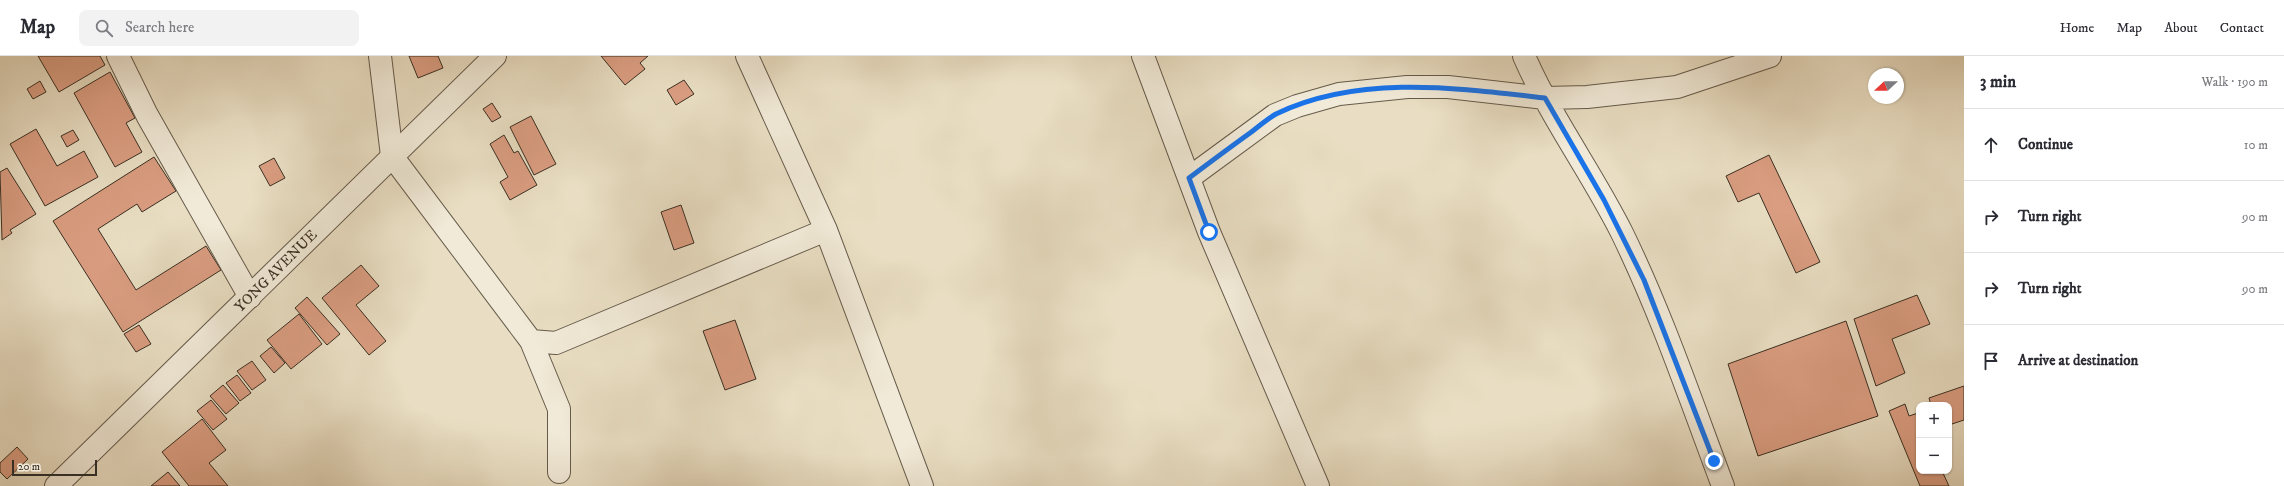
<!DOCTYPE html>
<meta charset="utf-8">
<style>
:root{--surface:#fff;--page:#f2f2f3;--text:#2b2b33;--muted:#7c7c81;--line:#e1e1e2}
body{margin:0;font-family:"IM FELL DW Pica",serif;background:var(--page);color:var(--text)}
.controls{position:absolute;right:12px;bottom:12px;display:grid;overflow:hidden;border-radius:8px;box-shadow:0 1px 3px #0004}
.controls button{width:36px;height:36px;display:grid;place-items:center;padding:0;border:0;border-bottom:1px solid var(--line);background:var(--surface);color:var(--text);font:20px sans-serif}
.compass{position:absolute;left:1868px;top:12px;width:36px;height:36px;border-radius:50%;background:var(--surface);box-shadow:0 1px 3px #0004;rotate:248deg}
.scale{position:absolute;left:12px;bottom:10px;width:85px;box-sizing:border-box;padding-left:4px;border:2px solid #3a2f23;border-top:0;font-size:11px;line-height:14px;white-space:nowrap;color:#3a2f23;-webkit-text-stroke:3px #f1ead8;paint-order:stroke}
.stop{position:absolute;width:12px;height:12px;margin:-9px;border:3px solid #1a73e8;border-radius:50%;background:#fff}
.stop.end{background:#1a73e8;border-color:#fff;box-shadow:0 1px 4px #0008}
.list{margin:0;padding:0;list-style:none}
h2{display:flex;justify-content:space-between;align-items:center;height:52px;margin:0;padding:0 16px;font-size:17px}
h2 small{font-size:13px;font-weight:400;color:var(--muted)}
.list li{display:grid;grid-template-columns:26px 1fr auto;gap:12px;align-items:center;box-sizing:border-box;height:72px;padding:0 16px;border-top:1px solid var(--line)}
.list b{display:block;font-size:15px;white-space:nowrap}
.list em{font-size:13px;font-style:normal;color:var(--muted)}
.icon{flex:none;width:22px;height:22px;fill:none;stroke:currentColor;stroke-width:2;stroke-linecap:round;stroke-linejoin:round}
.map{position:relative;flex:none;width:1964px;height:430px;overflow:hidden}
header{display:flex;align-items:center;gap:24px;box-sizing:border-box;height:56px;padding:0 20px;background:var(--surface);border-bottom:1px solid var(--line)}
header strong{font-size:19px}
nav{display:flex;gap:22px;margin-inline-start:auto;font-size:14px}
.search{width:280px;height:36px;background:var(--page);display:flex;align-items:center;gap:10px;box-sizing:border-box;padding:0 14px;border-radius:8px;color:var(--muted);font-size:15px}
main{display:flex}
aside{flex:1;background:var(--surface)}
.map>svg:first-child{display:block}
.building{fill:#da9d81;stroke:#3a2f23}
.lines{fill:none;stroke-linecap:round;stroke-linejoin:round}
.minor-casing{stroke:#665b4b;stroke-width:24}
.tertiary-casing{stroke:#665b4b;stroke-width:24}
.minor{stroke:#f1ead8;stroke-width:22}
.tertiary{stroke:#f1ead8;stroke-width:22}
.route{stroke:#1a73e8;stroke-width:5}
.labels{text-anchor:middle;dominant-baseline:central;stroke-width:3;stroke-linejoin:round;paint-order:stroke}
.street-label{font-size:15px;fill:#3a2f23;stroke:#f1ead8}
</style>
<header>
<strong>Map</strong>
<div class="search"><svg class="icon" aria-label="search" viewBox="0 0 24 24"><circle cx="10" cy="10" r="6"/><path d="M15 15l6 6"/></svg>Search here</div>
<nav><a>Home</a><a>Map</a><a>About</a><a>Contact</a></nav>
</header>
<main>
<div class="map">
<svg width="1964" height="430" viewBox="0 0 1964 430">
<rect width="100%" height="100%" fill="#e9dec3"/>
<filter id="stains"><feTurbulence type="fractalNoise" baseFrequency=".005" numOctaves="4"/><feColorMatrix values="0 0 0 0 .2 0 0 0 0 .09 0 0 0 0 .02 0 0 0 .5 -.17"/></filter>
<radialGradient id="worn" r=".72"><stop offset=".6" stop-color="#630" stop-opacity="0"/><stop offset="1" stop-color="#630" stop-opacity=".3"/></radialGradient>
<!-- building -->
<path class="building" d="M 38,0 L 100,0 L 105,9 L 59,36 Z
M 409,0 L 438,0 L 443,12 L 418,22 Z
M 601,0 L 648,0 L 640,7 L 645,13 L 625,29 Z
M 110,16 L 135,62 L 126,67 L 142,96 L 115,111 L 74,37 Z
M 684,24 L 694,38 L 676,49 L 667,34 Z
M 40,25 L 46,36 L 33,43 L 27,33 Z
M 492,47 L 501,61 L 492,66 L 483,53 Z
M 531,60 L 556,108 L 534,119 L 510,71 Z
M 36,73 L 57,110 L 84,95 L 98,121 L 45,150 L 10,88 Z
M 73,74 L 79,84 L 67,91 L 61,80 Z
M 504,79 L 514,97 L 518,95 L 537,129 L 510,144 L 500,126 L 508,121 L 490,88 Z
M 1769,99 L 1820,206 L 1796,217 L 1759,137 L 1738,146 L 1726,120 Z
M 154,101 L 176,135 L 142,156 L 137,148 L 98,173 L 136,234 L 206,190 L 221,214 L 123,276 L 53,165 Z
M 274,102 L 285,122 L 270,130 L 259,110 Z
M 7,112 L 36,158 L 10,174 L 12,177 L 2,184 L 0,116 Z
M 681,149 L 694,187 L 674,194 L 661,156 Z
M 361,209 L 379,230 L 356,249 L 386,285 L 369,299 L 322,242 Z
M 1917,239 L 1930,268 L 1892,283 L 1905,317 L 1876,330 L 1854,263 Z
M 307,241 L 340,278 L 327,289 L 295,252 Z
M 299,258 L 322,288 L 291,313 L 267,284 Z
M 735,264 L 756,323 L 725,334 L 703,275 Z
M 1846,265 L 1878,360 L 1758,400 L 1728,308 Z
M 139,269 L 151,288 L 136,296 L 124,278 Z
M 271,291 L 285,307 L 274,317 L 260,300 Z
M 252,305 L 266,324 L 252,334 L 237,315 Z
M 237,319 L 251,337 L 240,345 L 226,327 Z
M 223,329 L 239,347 L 226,358 L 210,340 Z
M 1964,330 L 1964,364 L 1949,369 L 1949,349 L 1931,349 L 1929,342 Z
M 211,344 L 227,363 L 213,374 L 197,355 Z
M 1905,348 L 1909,360 L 1918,357 L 1919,359 L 1919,415 L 1942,415 L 1949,430 L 1920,430 L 1889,355 Z
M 202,363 L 226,394 L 209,407 L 228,430 L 189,430 L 162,396 Z
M 17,391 L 28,403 L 7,423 L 0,416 L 0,407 Z
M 168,416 L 180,430 L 151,430 Z"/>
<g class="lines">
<!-- minor casing -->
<g class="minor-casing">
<path id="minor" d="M 118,0 L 147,59 L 250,241
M 380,0 L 392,100 L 531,285 L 556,287 L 826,174
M 747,0 L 826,174 L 922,430
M 1143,0 L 1209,176 L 1318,430
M 1524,0 C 1551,62 1592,117 1622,177 C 1662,259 1691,345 1723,430
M 1189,122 L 1275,59 L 1297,50 L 1339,38 L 1407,31 L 1448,31 L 1545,42 L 1587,41 L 1677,31 L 1770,0
M 531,285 L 559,353 L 559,416"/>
</g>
<!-- tertiary casing -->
<g class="tertiary-casing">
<path id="tertiary" d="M 56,430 L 495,0"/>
</g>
<!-- minor -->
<use href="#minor" class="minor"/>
<!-- tertiary -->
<use href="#tertiary" class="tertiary"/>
</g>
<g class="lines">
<!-- route -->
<path class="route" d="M 1209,176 L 1189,122 C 1209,107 1229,92 1250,77 C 1258,71 1267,63 1276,58 C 1359,18 1457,32 1545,42 L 1604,144 L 1644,224 L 1714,405"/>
</g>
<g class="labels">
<!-- street labels -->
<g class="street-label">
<text transform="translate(276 215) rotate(-45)">YONG AVENUE</text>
</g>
</g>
<rect width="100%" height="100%" filter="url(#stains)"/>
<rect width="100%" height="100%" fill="url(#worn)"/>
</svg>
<div class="controls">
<button>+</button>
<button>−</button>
</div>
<svg class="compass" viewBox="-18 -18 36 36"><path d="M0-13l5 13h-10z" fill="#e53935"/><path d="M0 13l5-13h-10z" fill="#7c7c81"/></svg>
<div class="scale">20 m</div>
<div class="stop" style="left:1209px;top:176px"></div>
<div class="stop end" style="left:1714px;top:405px"></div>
</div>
<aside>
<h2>3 min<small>Walk · 190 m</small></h2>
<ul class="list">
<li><svg class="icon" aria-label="ahead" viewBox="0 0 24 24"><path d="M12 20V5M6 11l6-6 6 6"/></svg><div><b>Continue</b></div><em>10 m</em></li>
<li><svg class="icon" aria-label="right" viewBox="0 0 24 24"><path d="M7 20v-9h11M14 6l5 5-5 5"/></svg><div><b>Turn right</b></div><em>90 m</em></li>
<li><svg class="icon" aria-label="right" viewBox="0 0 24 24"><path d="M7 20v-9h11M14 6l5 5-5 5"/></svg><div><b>Turn right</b></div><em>90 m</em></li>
<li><svg class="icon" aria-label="arrive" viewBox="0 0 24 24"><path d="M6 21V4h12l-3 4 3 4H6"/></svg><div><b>Arrive at destination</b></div></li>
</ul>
</aside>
</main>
